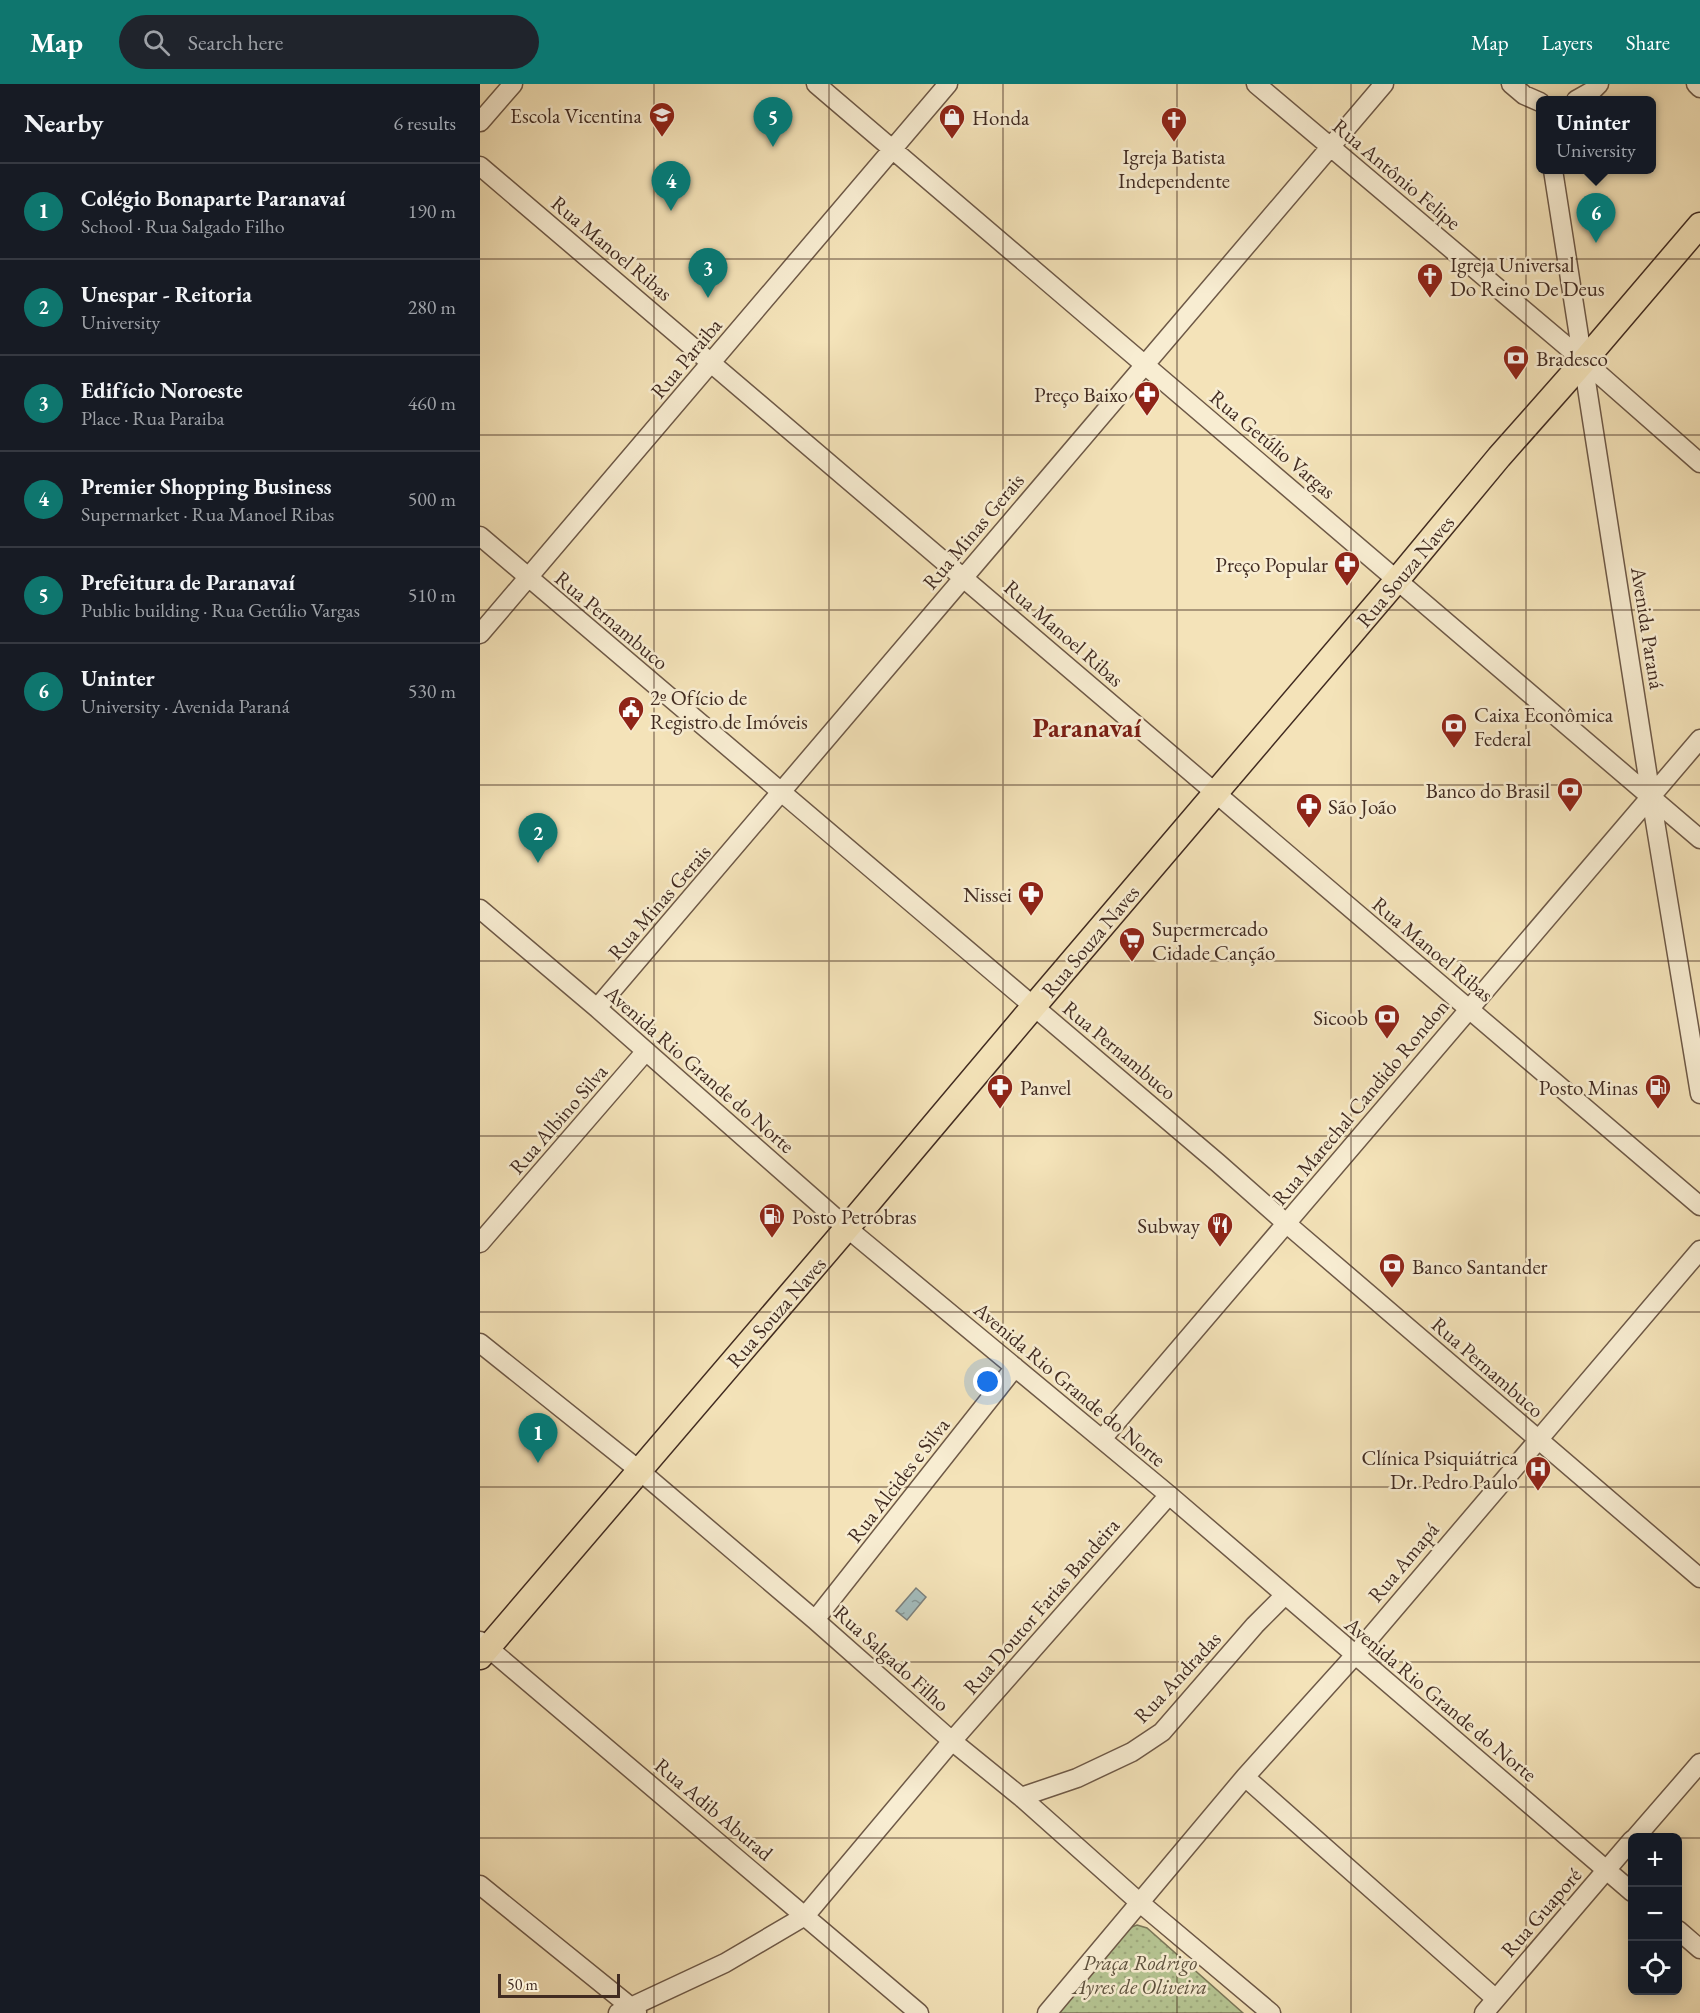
<!DOCTYPE html>
<meta charset="utf-8">
<style>
:root{--surface:#171b24;--page:#20242c;--text:#f1f3f6;--muted:#9ea1a6;--line:#363941;--accent:#0f766e}
body{margin:0;font-family:"EB Garamond",serif;background:var(--page);color:var(--text)}
.controls{position:absolute;right:18px;bottom:18px;display:grid;overflow:hidden;border-radius:9px;box-shadow:0 3px 15px #0003}
.controls button{width:54px;height:54px;display:grid;place-items:center;padding:0;border:0;border-bottom:2px solid var(--line);background:var(--surface);color:var(--text);font:30px sans-serif}
.scale{position:absolute;left:18px;bottom:15px;width:122px;box-sizing:border-box;padding-left:6px;border:3px solid #412b21;border-top:0;font-size:16px;line-height:21px;white-space:nowrap;color:#412b21;-webkit-text-stroke:4px #f8edd2;paint-order:stroke}
.you{position:absolute;left:508px;top:1298px;width:21px;height:21px;margin:-15px;border:4px solid #fff;border-radius:50%;background:#1a73e8;box-shadow:0 0 0 9px #1a73e833}
.badge{display:grid;place-items:center;width:39px;height:39px;border-radius:50%;background:var(--accent);color:#fff;font-size:20px;font-weight:700}
.pin{position:absolute;translate:-50% -50px;filter:drop-shadow(0 2px 3px #0008)}
.pin::after{content:'';position:absolute;top:32px;width:21px;height:18px;background:inherit;clip-path:polygon(0 0,100% 0,50% 100%)}
.popup{position:absolute;left:1056px;top:12px;width:120px;height:78px;box-sizing:border-box;display:grid;place-content:center;border-radius:9px;background:var(--surface);filter:drop-shadow(0 2px 4px #0005);font-size:20px;white-space:nowrap;color:var(--muted)}
.popup b{font-size:22px;color:var(--text)}
.popup::after{content:'';position:absolute;left:50%;top:100%;margin-left:-12px;border:12px solid transparent;border-top-color:var(--surface)}
.list{margin:0;padding:0;list-style:none}
h2{display:flex;justify-content:space-between;align-items:center;height:78px;margin:0;padding:0 24px;font-size:26px}
h2 small{font-size:20px;font-weight:400;color:var(--muted)}
.list li{display:grid;grid-template-columns:39px 1fr auto;gap:18px;align-items:center;box-sizing:border-box;height:96px;padding:0 24px;border-top:2px solid var(--line)}
.list b{display:block;font-size:22px;white-space:nowrap}
.list p{margin:0;font-size:20px;white-space:nowrap;color:var(--muted)}
.list em{font-size:20px;font-style:normal;color:var(--muted)}
.icon{flex:none;width:33px;height:33px;fill:none;stroke:currentColor;stroke-width:2;stroke-linecap:round;stroke-linejoin:round}
.map{position:relative;flex:none;width:1220px;height:1929px;overflow:hidden}
header{display:flex;align-items:center;gap:36px;box-sizing:border-box;height:84px;padding:0 30px;background:var(--accent);color:#fff}
header strong{font-size:28px}
nav{display:flex;gap:33px;margin-inline-start:auto;font-size:21px}
.search{width:420px;height:54px;background:var(--page);display:flex;align-items:center;gap:15px;box-sizing:border-box;padding:0 21px;border-radius:33px;color:var(--muted);font-size:22px}
main{display:flex}
aside{flex:1;background:var(--surface)}
.map>svg:first-child{display:block}
.park{fill:url(#park-dots);stroke:#7c785a;stroke-width:1.5}
.water{fill:url(#water-ripples);stroke:#7c817d;stroke-width:1.5}
.lines{fill:none;stroke-linecap:round;stroke-linejoin:round}
.minor-casing{stroke:#6e5947;stroke-width:21}
.major-casing{stroke:#412b21;stroke-width:27}
.minor{stroke:#f8edd2;stroke-width:18}
.major{stroke:#f4e3b9;stroke-width:24}
.grid{fill:none;stroke:#412b21;stroke-width:1.5;stroke-opacity:0.55}
.labels{text-anchor:middle;dominant-baseline:central;stroke-width:5;stroke-linejoin:round;paint-order:stroke}
.poi-label{font-size:21px;fill:#412b21;stroke:#f8edd2;text-anchor:start}
.street-label{font-size:21px;fill:#412b21;stroke:#f8edd2}
.park-label{font-size:21px;font-style:italic;fill:#5e523e;stroke:#f8edd2}
.district-label{font-size:27px;font-weight:bold;fill:#7a1f14;stroke:#f8edd2}
</style>
<header>
<strong>Map</strong>
<div class="search"><svg class="icon" aria-label="search" viewBox="0 0 24 24"><circle cx="10" cy="10" r="6"/><path d="M15 15l6 6"/></svg>Search here</div>
<nav><a>Map</a><a>Layers</a><a>Share</a></nav>
</header>
<main>
<aside>
<h2>Nearby<small>6 results</small></h2>
<ul class="list">
<li><span class="badge">1</span><div><b>Colégio Bonaparte Paranavaí</b><p>School · Rua Salgado Filho</p></div><em>190 m</em></li>
<li><span class="badge">2</span><div><b>Unespar - Reitoria</b><p>University</p></div><em>280 m</em></li>
<li><span class="badge">3</span><div><b>Edifício Noroeste</b><p>Place · Rua Paraiba</p></div><em>460 m</em></li>
<li><span class="badge">4</span><div><b>Premier Shopping Business</b><p>Supermarket · Rua Manoel Ribas</p></div><em>500 m</em></li>
<li><span class="badge">5</span><div><b>Prefeitura de Paranavaí</b><p>Public building · Rua Getúlio Vargas</p></div><em>510 m</em></li>
<li><span class="badge">6</span><div><b>Uninter</b><p>University · Avenida Paraná</p></div><em>530 m</em></li>
</ul>
</aside>
<div class="map">
<svg width="1220" height="1929" viewBox="0 0 1220 1929">
<defs>
<pattern id="park-dots" width="8" height="8" patternUnits="userSpaceOnUse" patternTransform="scale(1.5)"><rect width="8" height="8" fill="#b6c593"/><path d="M2 2h.1M6 6h.1" fill="none" stroke="#9ea97e" stroke-width="1.8" stroke-linecap="round"/></pattern>
<pattern id="water-ripples" width="26" height="14" patternUnits="userSpaceOnUse" patternTransform="scale(1.5)"><rect width="26" height="14" fill="#a3bbbb"/><path d="M2 4q2-2 4 0t4 0M15 11q2-2 4 0t4 0" fill="none" stroke="#869898"/></pattern>
</defs>
<rect width="100%" height="100%" fill="#f4e3b9"/>
<filter id="stains"><feTurbulence type="fractalNoise" baseFrequency=".00333" numOctaves="4"/><feColorMatrix values="0 0 0 0 .2 0 0 0 0 .09 0 0 0 0 .02 0 0 0 .5 -.17"/></filter>
<radialGradient id="worn" r=".72"><stop offset=".6" stop-color="#630" stop-opacity="0"/><stop offset="1" stop-color="#630" stop-opacity=".3"/></radialGradient>
<!-- park -->
<path class="park" d="M 657,1841 L 667,1844 L 763,1929 L 573,1929 L 649,1844 Z"/>
<!-- water -->
<path class="water" d="M 436,1504 L 446,1513 L 427,1536 L 416,1527 Z"/>
<g class="lines">
<!-- minor casing -->
<g class="minor-casing">
<path id="minor" d="M 336,0 L 1220,755
M 776,0 L 1104,277 L 1220,379
M 1031,0 L 1044,11 L 1060,18
M 1216,0 L 1220,4
M 1096,16 L 1112,7 L 1119,0
M 0,38 L 33,0
M 0,82 L 1220,1122
M 1073,86 L 1171,713 L 1220,1010
M 0,452 L 738,1079 L 807,1140 L 1220,1494
M 0,550 L 468,0
M 0,825 L 117,924 L 367,1144 L 689,1411 L 1152,1808
M 117,924 L 904,0
M 0,1159 L 166,967
M 0,1259 L 160,1387 L 335,1536 L 472,1657 L 541,1713 L 659,1818 L 791,1929
M 622,1355 L 1220,655
M 335,1536 L 535,1283
M 0,1557 L 439,1929
M 765,1693 L 1016,1915
M 541,1713 L 597,1694 L 652,1668 L 682,1648 L 775,1541 L 805,1511
M 1155,1754 L 1220,1679
M 0,1801 L 157,1928
M 1198,1846 L 1220,1865
M 138,1929 L 245,1879 L 325,1832 L 472,1657 L 689,1411
M 567,1929 L 765,1693 L 875,1571 L 1220,1166
M 1004,1929 L 1152,1756"/>
</g>
<!-- major casing -->
<g class="major-casing">
<path id="major" d="M 0,1573 L 367,1144 L 554,922 L 917,496 L 1019,373 L 1104,277 L 1220,141"/>
</g>
<!-- minor -->
<use href="#minor" class="minor"/>
<!-- major -->
<use href="#major" class="major"/>
</g>
<!-- grid -->
<path class="grid" d="M 174,0 L 174,1929M 349,0 L 349,1929M 523,0 L 523,1929M 697,0 L 697,1929M 871,0 L 871,1929M 1046,0 L 1046,1929M 0,175 L 1220,175M 0,351 L 1220,351M 0,526 L 1220,526M 0,701 L 1220,701M 0,877 L 1220,877M 0,1052 L 1220,1052M 0,1228 L 1220,1228M 0,1403 L 1220,1403M 0,1578 L 1220,1578M 0,1754 L 1152,1754M 1198,1754 L 1220,1754"/>
<!-- icons -->
<defs>
<g id="school-pin" transform="scale(1.35)"><path d="M0 17L-7.5 6A9.5 9.5 0 1 1 7.5 6Z" fill="#8f2418" stroke="#f8edd2"/><path d="M0-5L7-2L0 1L-7-2ZM-4 1L0 2.5L4 1V4Q0 6-4 4Z" fill="#fff"/></g>
<g id="shop-pin" transform="scale(1.35)"><path d="M0 17L-7.5 6A9.5 9.5 0 1 1 7.5 6Z" fill="#8f2418" stroke="#f8edd2"/><path d="M-5-2.5h2.3a2.7 3.5 0 0 1 5.4 0H5L5.5 6h-11ZM-1.5-2.5h3a1.5 2.3 0 0 0-3 0Z" fill="#fff"/></g>
<g id="church-pin" transform="scale(1.35)"><path d="M0 17L-7.5 6A9.5 9.5 0 1 1 7.5 6Z" fill="#8f2418" stroke="#f8edd2"/><path d="M-1.2-6h2.4v3.5h3.3v2.4h-3.3V6h-2.4V-.1h-3.3v-2.4h3.3Z" fill="#fff"/></g>
<g id="bank-pin" transform="scale(1.35)"><path d="M0 17L-7.5 6A9.5 9.5 0 1 1 7.5 6Z" fill="#8f2418" stroke="#f8edd2"/><path d="M-6-4H6V4H-6ZM0-2.3a2.3 2.3 0 1 0 0 4.6a2.3 2.3 0 1 0 0-4.6Z" fill="#fff"/></g>
<g id="pharmacy-pin" transform="scale(1.35)"><path d="M0 17L-7.5 6A9.5 9.5 0 1 1 7.5 6Z" fill="#8f2418" stroke="#f8edd2"/><path d="M-2-6h4v4h4v4h-4v4h-4v-4h-4v-4h4Z" fill="#fff"/></g>
<g id="civic-pin" transform="scale(1.35)"><path d="M0 17L-7.5 6A9.5 9.5 0 1 1 7.5 6Z" fill="#8f2418" stroke="#f8edd2"/><path d="M-.6-6.5H3V-4.5H.6V-3L4-1V1h2V6H-6V1h2V-1L-.6-3ZM-1.2 2.5V6h2.4V2.5Z" fill="#fff"/></g>
<g id="supermarket-pin" transform="scale(1.35)"><path d="M0 17L-7.5 6A9.5 9.5 0 1 1 7.5 6Z" fill="#8f2418" stroke="#f8edd2"/><path d="M-6-5.5h2.5l.6 2H6L4.5 2H-2.5L-4.4-4H-6ZM-1.5 3.2a1.3 1.3 0 1 0 .1 0ZM3 3.2a1.3 1.3 0 1 0 .1 0Z" fill="#fff"/></g>
<g id="fuel-pin" transform="scale(1.35)"><path d="M0 17L-7.5 6A9.5 9.5 0 1 1 7.5 6Z" fill="#8f2418" stroke="#f8edd2"/><path d="M-5.5-6h7V0h2V4h1.3V-2.5L3-4.5l.8-.8L6-3V5H2.5V1h-1V6h-7ZM-4.2-4.7v3.2H.2V-4.7Z" fill="#fff"/></g>
<g id="restaurant-pin" transform="scale(1.35)"><path d="M0 17L-7.5 6A9.5 9.5 0 1 1 7.5 6Z" fill="#8f2418" stroke="#f8edd2"/><path d="M-5-6h1v4h1v-4h1v4h1v-4h1v5L-1.5 .5V6h-2V.5L-5-1ZM5-6V6H3V1.5H1.5Q1.5-4 5-6Z" fill="#fff"/></g>
<g id="hospital-pin" transform="scale(1.35)"><path d="M0 17L-7.5 6A9.5 9.5 0 1 1 7.5 6Z" fill="#8f2418" stroke="#f8edd2"/><path d="M-5-5h3v3.5h4V-5h3V5h-3V1.5h-4V5h-3Z" fill="#fff"/></g>
</defs>
<g fill-rule="evenodd">
<use href="#school-pin" x="182" y="31"/>
<use href="#shop-pin" x="472" y="33"/>
<use href="#church-pin" x="694" y="36"/>
<use href="#church-pin" x="950" y="192"/>
<use href="#bank-pin" x="1036" y="274"/>
<use href="#pharmacy-pin" x="667" y="310"/>
<use href="#pharmacy-pin" x="867" y="480"/>
<use href="#civic-pin" x="151" y="625"/>
<use href="#bank-pin" x="974" y="642"/>
<use href="#bank-pin" x="1090" y="706"/>
<use href="#pharmacy-pin" x="829" y="722"/>
<use href="#pharmacy-pin" x="551" y="810"/>
<use href="#supermarket-pin" x="652" y="856"/>
<use href="#bank-pin" x="907" y="933"/>
<use href="#pharmacy-pin" x="520" y="1003"/>
<use href="#fuel-pin" x="1178" y="1003"/>
<use href="#fuel-pin" x="292" y="1132"/>
<use href="#restaurant-pin" x="740" y="1141"/>
<use href="#bank-pin" x="912" y="1182"/>
<use href="#hospital-pin" x="1058" y="1385"/>
</g>
<g class="labels">
<!-- poi labels -->
<g class="poi-label">
<text x="162" y="31" text-anchor="end">Escola Vicentina</text>
<text x="492" y="33">Honda</text>
<text x="694" y="72" text-anchor="middle">Igreja Batista<tspan x="694" dy="24">Independente</tspan></text>
<text x="970" y="180">Igreja Universal<tspan x="970" dy="24">Do Reino De Deus</tspan></text>
<text x="1056" y="274">Bradesco</text>
<text x="648" y="310" text-anchor="end">Preço Baixo</text>
<text x="848" y="480" text-anchor="end">Preço Popular</text>
<text x="170" y="613">2º Ofício de<tspan x="170" dy="24">Registro de Imóveis</tspan></text>
<text x="994" y="630">Caixa Econômica<tspan x="994" dy="24">Federal</tspan></text>
<text x="1070" y="706" text-anchor="end">Banco do Brasil</text>
<text x="848" y="722">São João</text>
<text x="532" y="810" text-anchor="end">Nissei</text>
<text x="672" y="844">Supermercado<tspan x="672" dy="24">Cidade Canção</tspan></text>
<text x="888" y="933" text-anchor="end">Sicoob</text>
<text x="540" y="1003">Panvel</text>
<text x="1158" y="1003" text-anchor="end">Posto Minas</text>
<text x="312" y="1132">Posto Petrobras</text>
<text x="720" y="1141" text-anchor="end">Subway</text>
<text x="932" y="1182">Banco Santander</text>
<text x="1038" y="1373" text-anchor="end">Clínica Psiquiátrica<tspan x="1038" dy="24">Dr. Pedro Paulo</tspan></text>
</g>
<!-- street labels -->
<g class="street-label">
<text transform="translate(917 90) rotate(40)">Rua Antônio Felipe</text>
<text transform="translate(132 164) rotate(40)">Rua Manoel Ribas</text>
<text transform="translate(206 274) rotate(-50)">Rua Paraiba</text>
<text transform="translate(793 360) rotate(40)">Rua Getúlio Vargas</text>
<text transform="translate(493 447) rotate(-50)">Rua Minas Gerais</text>
<text transform="translate(925 487) rotate(-50)">Rua Souza Naves</text>
<text transform="translate(132 536) rotate(40)">Rua Pernambuco</text>
<text transform="translate(1168 544) rotate(81)">Avenida Paraná</text>
<text transform="translate(584 549) rotate(41)">Rua Manoel Ribas</text>
<text transform="translate(179 818) rotate(-49)">Rua Minas Gerais</text>
<text transform="translate(610 857) rotate(-50)">Rua Souza Naves</text>
<text transform="translate(953 865) rotate(40)">Rua Manoel Ribas</text>
<text transform="translate(640 966) rotate(40)">Rua Pernambuco</text>
<text transform="translate(220 985) rotate(41)">Avenida Rio Grande do Norte</text>
<text transform="translate(880 1018) rotate(-50)">Rua Marechal Candido Rondon</text>
<text transform="translate(78 1035) rotate(-49)">Rua Albino Silva</text>
<text transform="translate(296 1228) rotate(-49)">Rua Souza Naves</text>
<text transform="translate(1008 1283) rotate(41)">Rua Pernambuco</text>
<text transform="translate(590 1300) rotate(40)">Avenida Rio Grande do Norte</text>
<text transform="translate(418 1396) rotate(-52)">Rua Alcides e Silva</text>
<text transform="translate(923 1478) rotate(-50)">Rua Amapá</text>
<text transform="translate(561 1522) rotate(-49)">Rua Doutor Farias Bandeira</text>
<text transform="translate(412 1574) rotate(42)">Rua Salgado Filho</text>
<text transform="translate(697 1593) rotate(-47)">Rua Andradas</text>
<text transform="translate(961 1615) rotate(40)">Avenida Rio Grande do Norte</text>
<text transform="translate(234 1725) rotate(40)">Rua Adib Aburad</text>
<text transform="translate(1061 1828) rotate(-49)">Rua Guaporé</text>
</g>
<!-- park labels -->
<g class="park-label">
<text x="660" y="1878">Praça Rodrigo<tspan x="660" dy="24">Ayres de Oliveira</tspan></text>
</g>
<!-- district labels -->
<g class="district-label">
<text x="607" y="643">Paranavaí</text>
</g>
</g>
<rect width="100%" height="100%" filter="url(#stains)"/>
<rect width="100%" height="100%" fill="url(#worn)"/>
</svg>
<div class="controls">
<button>+</button>
<button>−</button>
<button><svg class="icon" aria-label="locate" viewBox="0 0 24 24"><circle cx="12" cy="12" r="6"/><path d="M12 2v4M12 18v4M2 12h4M18 12h4"/></svg></button>
</div>
<div class="scale">50 m</div>
<div class="you"></div>
<div class="pin badge" style="left:58px;top:1379px">1</div>
<div class="pin badge" style="left:58px;top:779px">2</div>
<div class="pin badge" style="left:228px;top:214px">3</div>
<div class="pin badge" style="left:191px;top:127px">4</div>
<div class="pin badge" style="left:293px;top:63px">5</div>
<div class="pin badge" style="left:1116px;top:159px">6</div>
<div class="popup"><b>Uninter</b>University</div>
</div>
</main>
